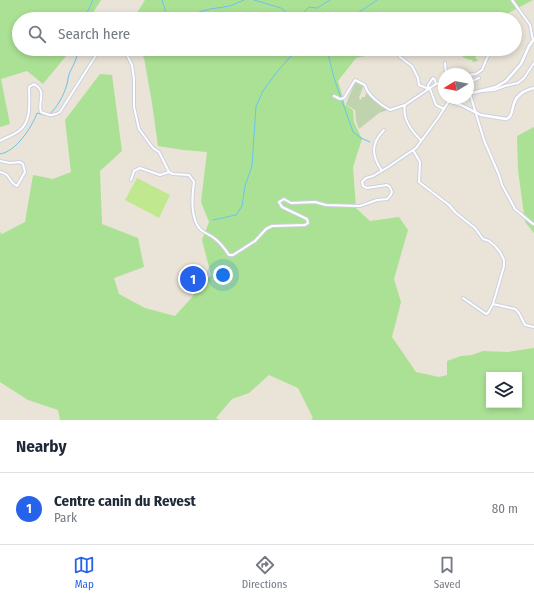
<!DOCTYPE html>
<style>
:root{--surface:#fff;--page:#f6f6f7;--text:#1f2937;--muted:#747a83;--line:#e0e1e3;--accent:#2563eb}
body{margin:0;font-family:"Fira Sans Condensed",sans-serif;background:var(--page);color:var(--text)}
.controls{position:absolute;right:12px;bottom:12px;display:grid;overflow:hidden;border-radius:0px;box-shadow:0 2px 6px #0003}
.controls button{width:36px;height:36px;display:grid;place-items:center;padding:0;border:0;border-bottom:1px solid var(--line);background:var(--surface);color:var(--text);font:20px sans-serif}
.compass{position:absolute;left:438px;top:68px;width:36px;height:36px;border-radius:50%;background:var(--surface);box-shadow:0 2px 6px #0003;rotate:260deg}
.you{position:absolute;left:223px;top:275px;width:14px;height:14px;margin:-10px;border:3px solid #fff;border-radius:50%;background:#1a73e8;box-shadow:0 0 0 6px #1a73e833}
.badge{display:grid;place-items:center;width:26px;height:26px;border-radius:50%;background:var(--accent);color:#fff;font-size:13px;font-weight:700}
.pin{position:absolute;translate:-50% -50%;border:2px solid #fff;box-shadow:0 1px 4px #0006}
.list{margin:0;padding:0;list-style:none}
h2{display:flex;justify-content:space-between;align-items:center;height:52px;margin:0;padding:0 16px;font-size:17px}
h2 small{font-size:13px;font-weight:400;color:var(--muted)}
.list li{display:grid;grid-template-columns:26px 1fr auto;gap:12px;align-items:center;box-sizing:border-box;height:72px;padding:0 16px;border-top:1px solid var(--line)}
.list b{display:block;font-size:15px;white-space:nowrap}
.list p{margin:0;font-size:13px;white-space:nowrap;color:var(--muted)}
.list em{font-size:13px;font-style:normal;color:var(--muted)}
.icon{flex:none;width:22px;height:22px;fill:none;stroke:currentColor;stroke-width:2;stroke-linecap:round;stroke-linejoin:round}
.map{position:relative;flex:none;width:534px;height:420px;overflow:hidden}
.search{position:absolute;background:var(--surface);box-shadow:0 2px 6px #0003;left:12px;right:12px;top:12px;height:44px;display:flex;align-items:center;gap:10px;box-sizing:border-box;padding:0 14px;border-radius:22px;color:var(--muted);font-size:15px}
.sheet{height:124px;background:var(--surface)}
nav{display:flex;justify-content:space-around;align-items:center;box-sizing:border-box;height:56px;border-top:1px solid var(--line);background:var(--surface);font-size:11px;color:var(--muted)}
nav a{display:grid;justify-items:center;gap:2px}
nav .on{color:var(--accent)}
.map>svg:first-child{display:block}
.green{fill:#abe194;fill-rule:evenodd}
.cemetery{fill:#bfd3af}
.pitch{fill:#bfe88f}
.lines{fill:none;stroke-linecap:round;stroke-linejoin:round}
.stream{stroke:#6ac4ed;stroke-width:1}
.street-casing{stroke:#cdd0e0;stroke-width:4}
.secondary-casing{stroke:#cdd0e0;stroke-width:4.5}
.street{stroke:#fff;stroke-width:2}
.secondary{stroke:#fff;stroke-width:2.5}
</style>
<div class="map">
<svg width="534" height="420" viewBox="0 0 534 420">
<rect width="100%" height="100%" fill="#eae3d8"/>
<!-- green -->
<path class="green" d="M 0,0 L 101,0 L 89,19 L 19,19 L 19,49 L 71,49 L 66,56 L 43,84 L 27,71 L 1,79 L 10,124 L 0,127 Z
M 145,0 L 533,0 L 497,19 L 133,19 Z
M 139,49 L 397,49 L 356,58 L 338,81 L 345,105 L 353,110 L 354,122 L 362,139 L 353,167 L 356,208 L 370,221 L 399,217 L 408,230 L 394,279 L 401,302 L 392,337 L 416,372 L 439,377 L 447,375 L 447,361 L 461,356 L 472,355 L 483,351 L 508,352 L 533,348 L 534,348 L 534,420 L 311,420 L 313,418 L 298,388 L 269,375 L 249,393 L 232,399 L 216,418 L 219,420 L 60,420 L 58,410 L 28,400 L 0,382 L 0,232 L 2,234 L 25,222 L 33,175 L 53,179 L 71,172 L 65,120 L 100,74 L 112,75 L 122,151 L 100,171 L 102,224 L 138,238 L 144,267 L 114,278 L 119,294 L 145,308 L 175,316 L 194,295 L 182,290 L 191,264 L 204,268 L 195,293 L 211,275 L 202,240 L 209,222 L 201,202 L 207,152 L 183,150 L 158,146 L 152,103 L 144,58 ZM 489,375 L 519,375 L 519,405 L 489,405 Z
M 464,49 L 475,49 L 476,59 L 477,59 L 478,61 L 473,62 L 472,60 C 466,59 463,58 459,53 L 462,51 L 467,54 L 467,52 Z
M 534,127 L 534,233 L 525,222 L 518,170 L 517,136 Z"/>
<!-- cemetery -->
<path class="cemetery" d="M 356,81 L 364,84 L 359,98 L 361,100 L 362,97 L 365,97 L 367,91 L 381,106 L 388,110 L 379,113 L 359,129 L 356,121 L 355,110 L 346,105 C 346,103 355,83 356,81 Z"/>
<!-- pitch -->
<path class="pitch" d="M 137,178 L 170,195 L 159,218 L 125,200 Z"/>
<g class="lines">
<!-- stream -->
<path class="stream" d="M 162,0 L 166,13 L 170,19
M 254,0 L 281,8 L 291,16 L 297,16 L 303,13 L 309,7 L 317,8 L 330,0
M 84,19 L 93,0
M 193,19 L 199,12 L 210,9 L 230,6 L 244,0
M 349,19 L 377,0
M 327,49 L 334,78 L 353,132 L 361,138 L 370,142
M 50,114 C 58,106 64,95 67,84 C 68,80 68,76 70,72 C 74,64 77,58 79,49
M 0,154 C 16,152 32,127 37,113 L 49,116
M 213,220 L 236,215 L 242,206 L 245,186 L 252,166 L 256,106 L 263,91 L 276,73 L 290,57 L 302,49"/>
<!-- street casing -->
<g class="street-casing">
<path id="street" d="M 512,0 L 530,25 L 533,40
M 124,49 L 132,65 L 134,79 L 134,107 L 139,129 L 153,148 L 159,152 L 169,172
M 398,49 L 400,57 L 412,66 L 418,78 L 419,85 L 429,89
M 456,50 L 457,49
M 445,63 L 446,74
M 468,75 L 476,74 L 482,70 L 487,58 L 492,49
M 468,83 L 479,78
M 429,89 L 428,85 L 433,78 L 435,80 L 436,84
M 430,89 L 436,105 L 444,109
M 480,91 L 494,90 L 505,86 L 518,83 L 524,78 L 534,63
M 470,94 L 484,140 L 499,175 L 502,185 L 515,209 L 533,224 L 534,224
M 334,96 L 340,99 L 344,98 L 355,80 L 365,85 C 367,95 381,105 390,110 L 405,105 L 436,84 L 444,83
M 405,105 C 402,118 412,132 421,140
M 0,141 C 6,137 15,135 20,130 C 32,120 29,101 29,87 L 34,84 C 48,92 37,102 41,112 C 48,115 53,117 60,112 L 100,49
M 413,150 L 420,162 L 419,182 L 449,205 L 456,213 L 475,228 L 483,239 L 489,241 L 495,246 L 500,252 L 504,260 L 504,266 L 493,304 L 488,313 L 486,314 L 463,298
M 0,161 L 10,163 L 20,162 L 23,164 L 25,172 L 17,186 C 8,182 11,174 0,172
M 382,171 C 372,156 370,144 384,130
M 131,180 L 134,171 L 140,168 L 160,175 L 169,172 L 173,174 L 189,175 L 194,182 C 192,195 190,220 201,230 C 205,233 210,235 214,238 C 221,243 225,249 229,255 L 233,255 L 255,241 L 266,229 L 272,226 L 305,225 L 308,223 L 307,219 L 282,207 L 279,202 L 284,199 L 291,203 L 315,202 L 326,205 L 360,206 L 377,200 L 387,199 L 390,196 L 392,192 L 390,187 L 387,185 L 367,188 L 363,186 L 362,182 L 366,178 L 373,176 L 388,167 L 416,148 L 438,118 L 449,101
M 493,304 L 515,309 L 519,313 L 525,325 L 534,327"/>
</g>
<!-- secondary casing -->
<g class="secondary-casing">
<path id="secondary" d="M 468,94 L 496,87 L 506,81 L 521,64 L 529,46 L 534,39
M 449,101 L 461,105 L 481,115 L 506,119 C 518,115 505,95 534,88"/>
</g>
<!-- street -->
<use href="#street" class="street"/>
<!-- secondary -->
<use href="#secondary" class="secondary"/>
</g>
</svg>
<div class="controls">
<button><svg class="icon" aria-label="layers" viewBox="0 0 24 24"><path d="M12 4l9 5-9 5-9-5zM3 14l9 5 9-5"/></svg></button>
</div>
<svg class="compass" viewBox="-18 -18 36 36"><path d="M0-13l5 13h-10z" fill="#e53935"/><path d="M0 13l5-13h-10z" fill="#747a83"/></svg>
<div class="you"></div>
<div class="pin badge" style="left:193px;top:279px">1</div>
<div class="search"><svg class="icon" aria-label="search" viewBox="0 0 24 24"><circle cx="10" cy="10" r="6"/><path d="M15 15l6 6"/></svg>Search here</div>
</div>
<section class="sheet">
<h2>Nearby<small></small></h2>
<ul class="list">
<li><span class="badge">1</span><div><b>Centre canin du Revest</b><p>Park</p></div><em>80 m</em></li>
</ul>
</section>
<nav>
<a class="on"><svg class="icon" aria-label="map" viewBox="0 0 24 24"><path d="M3 6l6-2 6 2 6-2v14l-6 2-6-2-6 2zM9 4v14M15 6v14"/></svg>Map</a>
<a><svg class="icon" aria-label="directions" viewBox="0 0 24 24"><path d="M12 3l9 9-9 9-9-9zM9 14v-3h6M13 9l2 2-2 2"/></svg>Directions</a>
<a><svg class="icon" aria-label="saved" viewBox="0 0 24 24"><path d="M7 4h10v16l-5-4-5 4z"/></svg>Saved</a>
</nav>
